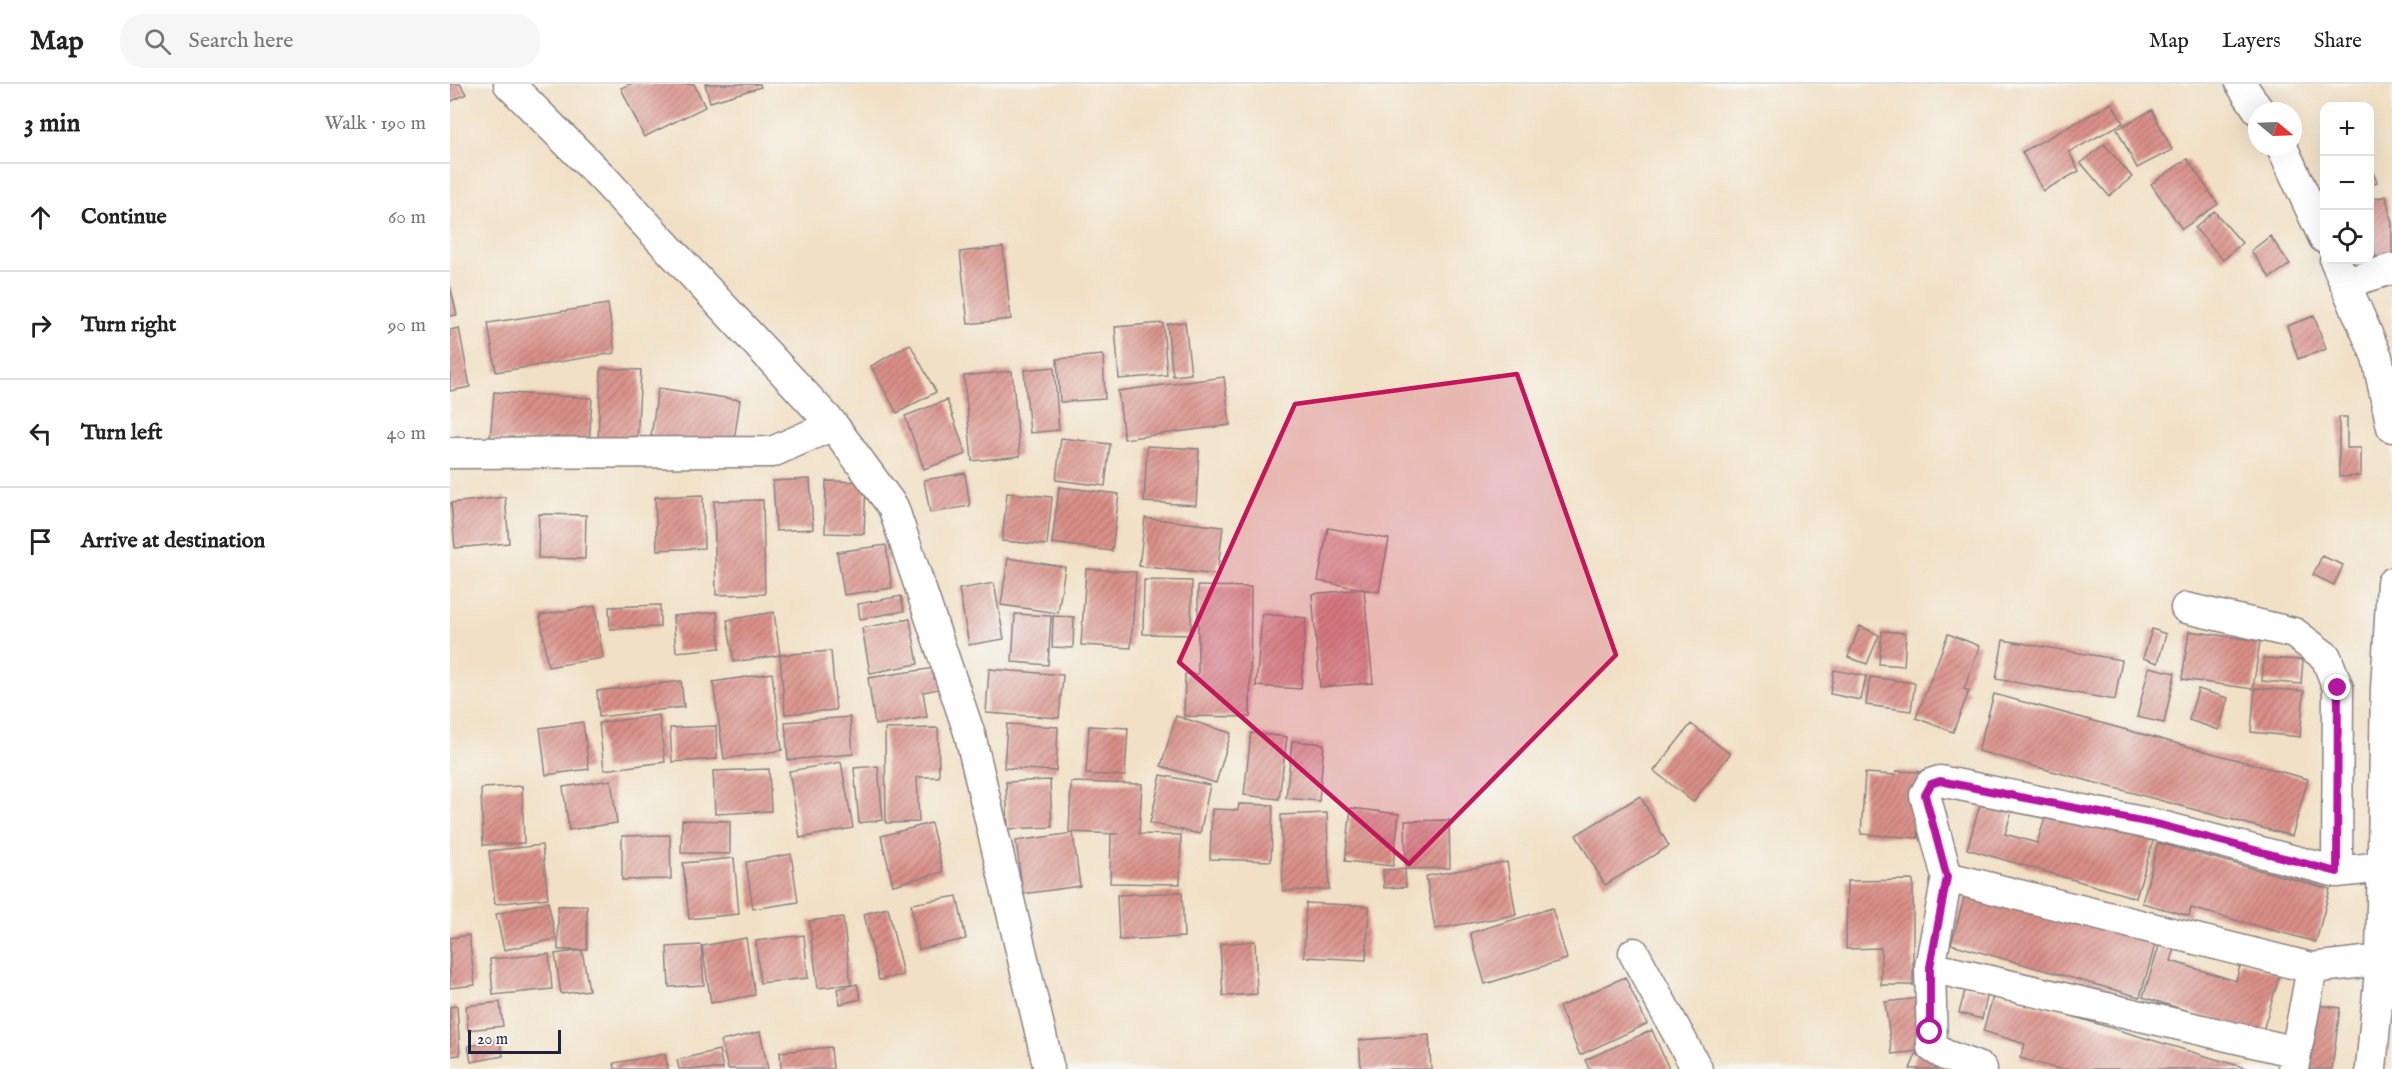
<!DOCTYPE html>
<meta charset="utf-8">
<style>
:root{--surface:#fff;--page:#f6f6f6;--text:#222;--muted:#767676;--line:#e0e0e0}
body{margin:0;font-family:"IM FELL English",serif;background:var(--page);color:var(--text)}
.controls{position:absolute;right:18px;top:18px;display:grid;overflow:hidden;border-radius:12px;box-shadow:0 6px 24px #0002}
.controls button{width:54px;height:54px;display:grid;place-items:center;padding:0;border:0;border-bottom:2px solid var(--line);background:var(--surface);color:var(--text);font:30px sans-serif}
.compass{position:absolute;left:1798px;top:18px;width:54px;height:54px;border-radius:50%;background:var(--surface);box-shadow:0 6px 24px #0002;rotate:109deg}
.scale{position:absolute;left:18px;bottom:15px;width:93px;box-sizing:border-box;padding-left:6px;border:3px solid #22223b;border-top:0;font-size:16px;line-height:21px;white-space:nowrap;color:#22223b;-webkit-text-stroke:4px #f6f6f2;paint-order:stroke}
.stop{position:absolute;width:18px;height:18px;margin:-14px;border:4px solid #b5179e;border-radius:50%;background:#fff}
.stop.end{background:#b5179e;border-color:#fff;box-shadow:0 2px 6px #0008}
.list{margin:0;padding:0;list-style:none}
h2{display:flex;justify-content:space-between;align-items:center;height:78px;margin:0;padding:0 24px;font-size:26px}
h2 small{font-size:20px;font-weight:400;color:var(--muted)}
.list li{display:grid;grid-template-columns:39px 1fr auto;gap:18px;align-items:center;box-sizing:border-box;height:108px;padding:0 24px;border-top:2px solid var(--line)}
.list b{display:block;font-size:22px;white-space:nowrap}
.list em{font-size:20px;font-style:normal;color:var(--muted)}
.icon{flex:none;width:33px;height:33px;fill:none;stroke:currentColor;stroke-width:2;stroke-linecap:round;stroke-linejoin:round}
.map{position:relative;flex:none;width:1942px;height:985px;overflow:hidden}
header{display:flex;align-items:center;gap:36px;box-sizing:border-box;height:84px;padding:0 30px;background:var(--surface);border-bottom:2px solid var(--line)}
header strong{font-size:28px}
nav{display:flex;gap:33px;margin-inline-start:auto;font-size:21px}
.search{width:420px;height:54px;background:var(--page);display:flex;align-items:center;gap:15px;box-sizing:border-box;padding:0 21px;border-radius:24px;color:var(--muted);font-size:22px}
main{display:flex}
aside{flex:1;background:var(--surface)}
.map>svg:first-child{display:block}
.building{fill:url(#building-hatch)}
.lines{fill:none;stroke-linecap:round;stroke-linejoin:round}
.street-casing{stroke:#8a8180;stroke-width:33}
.street{stroke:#fff;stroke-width:30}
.route{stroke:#b5179e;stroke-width:8}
.marked{fill:#c2185b;fill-opacity:0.2;stroke:#c2185b;stroke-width:4.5;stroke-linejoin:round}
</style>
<header>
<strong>Map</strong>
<div class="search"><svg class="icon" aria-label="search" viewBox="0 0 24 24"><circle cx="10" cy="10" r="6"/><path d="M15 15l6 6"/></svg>Search here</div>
<nav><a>Map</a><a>Layers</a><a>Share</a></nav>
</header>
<main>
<aside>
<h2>3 min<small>Walk · 190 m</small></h2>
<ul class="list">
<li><svg class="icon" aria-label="ahead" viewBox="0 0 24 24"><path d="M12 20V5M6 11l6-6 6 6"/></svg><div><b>Continue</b></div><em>60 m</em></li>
<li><svg class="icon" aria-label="right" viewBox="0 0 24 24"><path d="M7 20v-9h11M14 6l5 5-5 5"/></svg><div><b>Turn right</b></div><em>90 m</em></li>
<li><svg class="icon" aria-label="left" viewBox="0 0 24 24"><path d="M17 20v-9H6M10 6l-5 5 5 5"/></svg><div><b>Turn left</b></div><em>40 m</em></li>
<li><svg class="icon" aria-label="arrive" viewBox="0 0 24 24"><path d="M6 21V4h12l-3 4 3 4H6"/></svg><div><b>Arrive at destination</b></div></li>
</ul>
</aside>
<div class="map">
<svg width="1942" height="985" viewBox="0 0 1942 985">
<defs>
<pattern id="building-hatch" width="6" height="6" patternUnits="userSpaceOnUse" patternTransform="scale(1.5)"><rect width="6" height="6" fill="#da9088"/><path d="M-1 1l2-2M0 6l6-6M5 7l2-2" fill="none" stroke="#b07570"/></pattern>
</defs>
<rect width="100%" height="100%" fill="#f6f6f2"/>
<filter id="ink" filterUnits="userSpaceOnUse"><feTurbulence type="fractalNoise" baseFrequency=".0167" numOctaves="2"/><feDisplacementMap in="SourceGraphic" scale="12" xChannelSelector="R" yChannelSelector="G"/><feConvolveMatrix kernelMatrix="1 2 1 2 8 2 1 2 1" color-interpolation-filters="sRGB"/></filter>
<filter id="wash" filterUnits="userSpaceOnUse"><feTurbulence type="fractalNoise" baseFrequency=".008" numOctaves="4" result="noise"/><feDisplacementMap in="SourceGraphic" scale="24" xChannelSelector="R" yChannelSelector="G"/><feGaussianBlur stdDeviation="1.35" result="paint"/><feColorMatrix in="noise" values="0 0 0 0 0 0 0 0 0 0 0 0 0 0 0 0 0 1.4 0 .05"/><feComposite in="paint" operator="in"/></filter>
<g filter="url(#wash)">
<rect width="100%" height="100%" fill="#f1e0c5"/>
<g id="blocks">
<!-- building -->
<path class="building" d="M 0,0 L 10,0 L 16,10 L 0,18 Z
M 180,0 L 244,0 L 255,23 L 194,53 L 171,4 Z
M 255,0 L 310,0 L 311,3 L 260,18 Z
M 1662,19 L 1673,39 L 1619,68 L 1629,87 L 1593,107 L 1572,68 Z
M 1702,26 L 1722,66 L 1687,84 L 1667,45 Z
M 1654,60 L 1682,93 L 1659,112 L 1631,79 Z
M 1737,75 L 1768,120 L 1732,145 L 1701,100 Z
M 1920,81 L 1927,98 L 1920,102 Z
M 1936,112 L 1942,140 L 1942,171 L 1926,175 L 1920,148 L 1920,116 Z
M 1764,127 L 1792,159 L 1773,176 L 1745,144 Z
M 1820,152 L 1840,180 L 1820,194 L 1801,167 Z
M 553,163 L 561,235 L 518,240 L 510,168 Z
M 0,201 L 7,231 L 0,232 Z
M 158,220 L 165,269 L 46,288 L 38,239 Z
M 1864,232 L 1876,265 L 1848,275 L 1837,242 Z
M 735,238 L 741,290 L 723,292 L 717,240 Z
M 713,239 L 717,291 L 669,295 L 665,243 Z
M 9,244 L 20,303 L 0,307 L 0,246 Z
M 460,260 L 486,308 L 447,329 L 421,282 Z
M 653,271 L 655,315 L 610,318 L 607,275 Z
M 604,283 L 609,346 L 580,349 L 574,286 Z
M 151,284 L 191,286 L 187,358 L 148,356 Z
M 562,287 L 570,372 L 522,377 L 514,292 Z
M 774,293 L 780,341 L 674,355 L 668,307 Z
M 208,304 L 290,316 L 283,364 L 201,352 Z
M 44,308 L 142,314 L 139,361 L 40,355 Z
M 497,316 L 516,370 L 474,385 L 455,332 Z
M 1889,333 L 1897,333 L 1897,364 L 1911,364 L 1911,392 L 1889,393 Z
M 611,354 L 660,360 L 655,402 L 606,396 Z
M 697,362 L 749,365 L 746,421 L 694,418 Z
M 515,389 L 520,422 L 480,429 L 474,396 Z
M 360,395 L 363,445 L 326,447 L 323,397 Z
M 376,397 L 416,398 L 414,450 L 375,449 Z
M 609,403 L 669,410 L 662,467 L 602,459 Z
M 557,409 L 602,413 L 597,461 L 552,457 Z
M 253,411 L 254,464 L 207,466 L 205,413 Z
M 55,413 L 59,459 L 5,464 L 1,419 Z
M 313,416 L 315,510 L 266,511 L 264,417 Z
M 89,430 L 136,431 L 135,475 L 88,474 Z
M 695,434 L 773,443 L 767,491 L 689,482 Z
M 878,444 L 939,455 L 929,508 L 868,497 Z
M 436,461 L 442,504 L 394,511 L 387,468 Z
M 1872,472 L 1893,481 L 1884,501 L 1863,491 Z
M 558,474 L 615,483 L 608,529 L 551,521 Z
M 636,485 L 686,488 L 681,564 L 631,561 Z
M 694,496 L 742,497 L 741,551 L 693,550 Z
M 544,499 L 554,555 L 519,561 L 509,505 Z
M 748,502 L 801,503 L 800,633 L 734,632 L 735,590 L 748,590 Z
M 914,505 L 923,599 L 870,603 L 862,510 Z
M 451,512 L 454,527 L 410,535 L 408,520 Z
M 210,521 L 210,543 L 160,545 L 159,523 Z
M 145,522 L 153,574 L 98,583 L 90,531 Z
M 267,528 L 270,564 L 226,568 L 223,532 Z
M 324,528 L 330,571 L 284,578 L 277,536 Z
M 565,530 L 601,532 L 598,581 L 562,578 Z
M 812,530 L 856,534 L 851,605 L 806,602 Z
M 603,532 L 624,533 L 623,564 L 602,563 Z
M 460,535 L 468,580 L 420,589 L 412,544 Z
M 1410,542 L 1429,551 L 1417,580 L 1398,573 Z
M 1702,545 L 1716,550 L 1708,579 L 1693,574 Z
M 1432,547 L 1456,549 L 1454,582 L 1429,580 Z
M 1739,547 L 1810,557 L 1803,605 L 1732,595 Z
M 1498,550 L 1530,562 L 1514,605 L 1519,607 L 1503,648 L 1466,634 Z
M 1553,556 L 1672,576 L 1665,616 L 1546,595 Z
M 381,567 L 386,626 L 335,630 L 330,571 Z
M 1814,574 L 1853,576 L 1851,600 L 1812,597 Z
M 491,583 L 494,604 L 473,608 L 477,633 L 425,641 L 418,594 Z
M 1699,583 L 1725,589 L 1714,639 L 1687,633 Z
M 539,585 L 613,591 L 609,634 L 536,629 Z
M 1384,586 L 1416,592 L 1411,616 L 1380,610 Z
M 322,589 L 332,666 L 274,675 L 263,598 Z
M 1420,593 L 1465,599 L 1461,627 L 1416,621 Z
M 231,597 L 234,623 L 149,633 L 147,607 Z
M 1805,604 L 1854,607 L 1850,653 L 1801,648 Z
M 1748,605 L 1778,614 L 1769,646 L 1739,636 Z
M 1544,610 L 1858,695 L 1842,752 L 1528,667 Z
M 209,631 L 215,678 L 154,686 L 149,639 Z
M 726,632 L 781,649 L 766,699 L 711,682 Z
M 400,633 L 403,670 L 338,676 L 335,638 Z
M 133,638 L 139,685 L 96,691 L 90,644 Z
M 557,640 L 608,643 L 606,687 L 554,684 Z
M 1241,640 L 1280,670 L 1243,718 L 1204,687 Z
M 266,642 L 267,675 L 222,678 L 220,644 Z
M 639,642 L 678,644 L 675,692 L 636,690 Z
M 488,644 L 489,693 L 467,693 L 469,738 L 436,739 L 435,645 Z
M 801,649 L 837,653 L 829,715 L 794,711 Z
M 842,657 L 874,660 L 869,717 L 836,714 Z
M 391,678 L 403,744 L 350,754 L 339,687 Z
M 428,682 L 433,736 L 409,739 L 404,684 Z
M 319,685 L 321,727 L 265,730 L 263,687 Z
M 1446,687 L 1471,688 L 1468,754 L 1411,750 L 1415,689 L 1446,691 Z
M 711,691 L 760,701 L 750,750 L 700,739 Z
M 161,696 L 167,739 L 119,746 L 113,703 Z
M 600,696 L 602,743 L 558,745 L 556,698 Z
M 621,698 L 692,700 L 689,750 L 731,751 L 730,800 L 660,799 L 661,750 L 668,750 L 619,748 Z
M 72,702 L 74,759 L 33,761 L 31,704 Z
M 1190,712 L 1219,762 L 1155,801 L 1126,751 Z
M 1532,714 L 1563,723 L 1555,750 L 1587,759 L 1598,725 L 1703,757 L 1686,814 L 1517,765 Z
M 789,720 L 823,721 L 821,777 L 760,775 L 762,725 L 788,726 Z
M 901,724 L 949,730 L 943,782 L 895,777 Z
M 877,729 L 879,805 L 833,807 L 831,731 Z
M 232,736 L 280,737 L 280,770 L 231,769 Z
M 999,736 L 1000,784 L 956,785 L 955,737 Z
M 481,739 L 493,788 L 443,801 L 431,752 Z
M 623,749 L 630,802 L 573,810 L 566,757 Z
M 220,751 L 221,795 L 172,796 L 172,752 Z
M 1708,759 L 1880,805 L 1866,858 L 1741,824 L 1739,832 L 1692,819 Z
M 92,761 L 98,814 L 45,820 L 39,767 Z
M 341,770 L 348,818 L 303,825 L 296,778 Z
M 284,774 L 289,830 L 239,835 L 233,779 Z
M 1057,778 L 1066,831 L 985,845 L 976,792 Z
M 955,785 L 956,803 L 934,804 L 933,786 Z
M 1463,796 L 1463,901 L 1431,901 L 1431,864 L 1396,865 L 1397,797 Z
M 1517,804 L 1706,858 L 1690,913 L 1501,860 Z
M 732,808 L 734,853 L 669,856 L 667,811 Z
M 507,812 L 516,855 L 469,865 L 461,820 Z
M 98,818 L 106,855 L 54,866 L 46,830 Z
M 856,819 L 919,822 L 916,876 L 854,873 Z
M 108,822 L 137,822 L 137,865 L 132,866 L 139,906 L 111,910 L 105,870 L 132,866 L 108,866 Z
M 438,824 L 453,891 L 429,896 L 414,830 Z
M 1102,824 L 1117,875 L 1035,900 L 1020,849 Z
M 393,833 L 401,900 L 368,904 L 359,837 Z
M 19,851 L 25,901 L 0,904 L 0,854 Z
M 354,851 L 358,894 L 310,899 L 306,857 Z
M 1712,853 L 1727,858 L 1721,877 L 1786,897 L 1791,878 L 1830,890 L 1812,950 L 1693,913 Z
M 296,854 L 305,911 L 261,919 L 252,862 Z
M 805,857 L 807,910 L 773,912 L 770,860 Z
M 251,861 L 254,901 L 219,903 L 217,863 Z
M 99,870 L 102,905 L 43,911 L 40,875 Z
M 1175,893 L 1197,940 L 1130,971 L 1109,923 Z
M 407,900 L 411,915 L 390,920 L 387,905 Z
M 1516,903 L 1538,908 L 1532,935 L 1509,929 Z
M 1544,909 L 1796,984 L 1796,985 L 1608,985 L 1570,974 L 1575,960 L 1533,947 Z
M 1469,914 L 1476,966 L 1442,970 L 1435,918 Z
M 50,918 L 53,942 L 18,946 L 16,922 Z
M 1859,920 L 1890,924 L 1882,985 L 1851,985 Z
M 7,922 L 10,971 L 0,972 L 0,923 Z
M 1202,946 L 1219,985 L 1139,985 L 1135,976 Z
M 310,948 L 318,985 L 278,985 L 271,957 Z
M 979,951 L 981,985 L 911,985 L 909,956 Z
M 50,957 L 53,972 L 21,978 L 18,962 Z
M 381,963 L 383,985 L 331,985 L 330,968 Z
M 269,966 L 273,985 L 229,985 L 227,976 Z
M 1467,968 L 1508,985 L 1460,985 Z
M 215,970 L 218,985 L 165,985 L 164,979 Z"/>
</g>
</g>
<g filter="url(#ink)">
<use href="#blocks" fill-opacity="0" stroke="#8a8180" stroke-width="1.5"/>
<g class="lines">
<!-- street casing -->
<g class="street-casing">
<path id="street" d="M 59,0 L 153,94 L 383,341 L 443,423 L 520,651 L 599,985
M 1791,0 L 1809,27
M 1832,63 L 1874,154
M 1885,176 L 1927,273 L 1942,343
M 1896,199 L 1942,185
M 0,369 L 322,368 L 383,341
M 1736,524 L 1844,549 L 1876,573 L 1888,604 L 1887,788
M 1497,793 L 1862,884 L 1931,876
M 1184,869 L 1247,985
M 1480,883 L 1846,968
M 1532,985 L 1495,971 L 1482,963 L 1480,883 L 1497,793 L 1475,711 L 1481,700 L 1490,697 L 1711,742 L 1887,788 L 1933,783
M 1843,985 L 1862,884
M 1921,985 L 1931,876 L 1936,605 L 1942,499"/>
</g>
<!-- street -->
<use href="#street" class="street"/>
</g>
</g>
<g class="lines" filter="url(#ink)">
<!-- route -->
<path class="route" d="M 1480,948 L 1480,883 L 1497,793 L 1475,711 L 1481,700 L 1490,697 L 1711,741 L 1887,788 L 1888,604"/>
</g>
<!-- marked area -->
<path class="marked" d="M 1067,290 L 1166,571 L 959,780 L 729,578 L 845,320 Z"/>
</svg>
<div class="controls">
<button>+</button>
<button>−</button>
<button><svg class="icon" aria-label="locate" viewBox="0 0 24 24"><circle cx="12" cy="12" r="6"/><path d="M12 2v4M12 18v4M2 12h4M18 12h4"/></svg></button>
</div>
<svg class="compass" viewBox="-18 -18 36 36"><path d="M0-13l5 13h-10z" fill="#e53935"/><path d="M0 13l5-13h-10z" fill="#767676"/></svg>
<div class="scale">20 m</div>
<div class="stop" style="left:1480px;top:948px"></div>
<div class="stop end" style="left:1888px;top:604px"></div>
</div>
</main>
